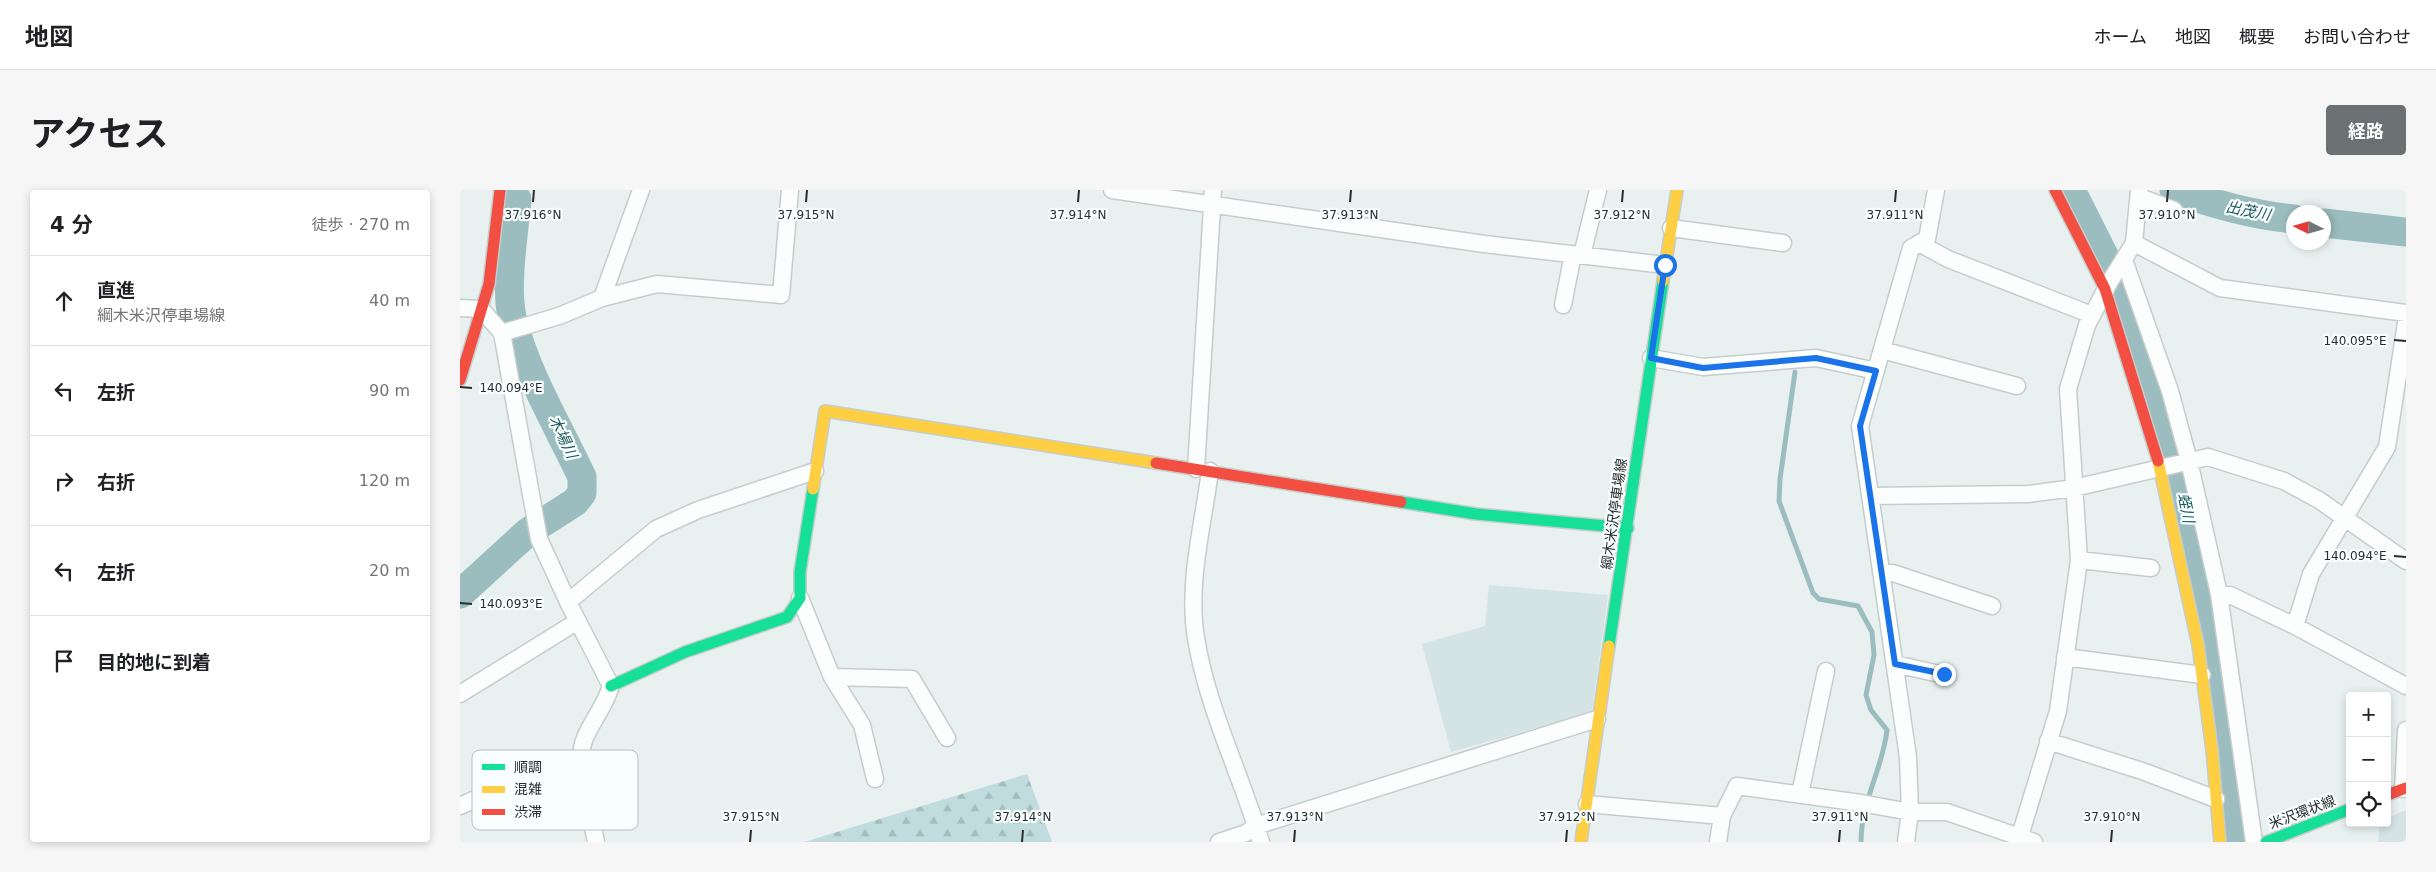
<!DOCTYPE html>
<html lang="ja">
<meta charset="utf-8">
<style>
:root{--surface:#fff;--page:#f6f6f6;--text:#202124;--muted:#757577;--line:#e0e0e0;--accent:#6b7172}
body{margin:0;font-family:"DejaVu Sans","Noto Sans JP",sans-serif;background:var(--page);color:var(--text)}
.controls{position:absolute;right:15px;bottom:15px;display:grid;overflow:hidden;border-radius:5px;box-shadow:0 2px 8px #0003}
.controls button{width:45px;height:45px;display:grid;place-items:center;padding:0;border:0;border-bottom:1px solid var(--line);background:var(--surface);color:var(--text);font:25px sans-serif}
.compass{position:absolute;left:1826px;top:15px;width:45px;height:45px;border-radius:50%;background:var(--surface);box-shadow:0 2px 8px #0003;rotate:275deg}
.stop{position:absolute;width:15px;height:15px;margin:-11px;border:4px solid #1a73e8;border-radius:50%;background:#fff}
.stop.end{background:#1a73e8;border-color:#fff;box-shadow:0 1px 5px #0008}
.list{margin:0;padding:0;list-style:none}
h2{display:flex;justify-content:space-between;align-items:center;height:65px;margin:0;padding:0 20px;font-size:21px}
h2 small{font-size:16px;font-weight:400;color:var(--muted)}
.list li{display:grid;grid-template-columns:32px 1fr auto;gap:15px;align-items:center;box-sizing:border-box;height:90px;padding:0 20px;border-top:1px solid var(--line)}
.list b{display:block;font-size:19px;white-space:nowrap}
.list p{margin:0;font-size:16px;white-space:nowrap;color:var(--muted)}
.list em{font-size:16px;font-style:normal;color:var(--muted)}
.icon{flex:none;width:28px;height:28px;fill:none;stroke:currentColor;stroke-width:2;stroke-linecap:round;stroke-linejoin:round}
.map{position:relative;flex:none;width:1946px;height:652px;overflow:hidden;border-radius:5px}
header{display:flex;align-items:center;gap:30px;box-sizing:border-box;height:70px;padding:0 25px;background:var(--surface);border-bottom:1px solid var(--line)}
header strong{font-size:24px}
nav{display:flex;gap:28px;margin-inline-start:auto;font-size:18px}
.intro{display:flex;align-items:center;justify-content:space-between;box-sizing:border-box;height:120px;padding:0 30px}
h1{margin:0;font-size:35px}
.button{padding:12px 22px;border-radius:5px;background:var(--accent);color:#fff;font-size:18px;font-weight:700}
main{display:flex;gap:30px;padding:0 30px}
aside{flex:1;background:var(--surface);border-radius:5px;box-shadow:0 2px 8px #0003}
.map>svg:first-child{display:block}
.built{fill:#d4e4e5}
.forest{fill:url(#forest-firs)}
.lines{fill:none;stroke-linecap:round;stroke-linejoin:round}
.stream{stroke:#9cbdbf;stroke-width:5}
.river{stroke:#9cbdbf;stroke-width:29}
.street-casing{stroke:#c6cccc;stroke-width:19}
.fast-casing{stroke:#c6cccc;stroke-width:14}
.slow-casing{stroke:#c6cccc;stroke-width:14}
.jam-casing{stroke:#c6cccc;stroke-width:14}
.street{stroke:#fcfdfd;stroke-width:16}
.fast{stroke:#16e098;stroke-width:11}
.slow{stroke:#ffcf43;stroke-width:11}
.jam{stroke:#f24e42;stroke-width:11}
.route{stroke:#1a73e8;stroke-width:6}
.ticks{fill:none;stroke:#282d2e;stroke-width:2}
.labels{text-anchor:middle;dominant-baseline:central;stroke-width:4.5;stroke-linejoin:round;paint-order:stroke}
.street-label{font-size:14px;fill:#282d2e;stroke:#f9fefe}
.water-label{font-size:15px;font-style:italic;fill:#18565b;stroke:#f9fefe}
.key{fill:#f9fefe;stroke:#babfc0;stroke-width:1}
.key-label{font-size:14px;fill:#282d2e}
.ticks-label{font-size:12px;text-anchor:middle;fill:#282d2e;stroke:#f9fefe;stroke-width:4.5;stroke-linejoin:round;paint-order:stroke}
</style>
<header>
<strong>地図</strong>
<nav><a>ホーム</a><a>地図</a><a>概要</a><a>お問い合わせ</a></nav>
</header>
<div class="intro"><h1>アクセス</h1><a class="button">経路</a></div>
<main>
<aside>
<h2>4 分<small>徒歩 · 270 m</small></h2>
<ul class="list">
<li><svg class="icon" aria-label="ahead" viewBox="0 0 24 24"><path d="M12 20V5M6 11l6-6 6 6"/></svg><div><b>直進</b><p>綱木米沢停車場線</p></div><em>40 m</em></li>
<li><svg class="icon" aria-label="left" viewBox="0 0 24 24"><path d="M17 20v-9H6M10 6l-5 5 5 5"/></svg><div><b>左折</b></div><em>90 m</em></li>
<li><svg class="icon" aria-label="right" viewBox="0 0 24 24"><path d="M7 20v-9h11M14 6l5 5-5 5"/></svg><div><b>右折</b></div><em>120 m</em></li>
<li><svg class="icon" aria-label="left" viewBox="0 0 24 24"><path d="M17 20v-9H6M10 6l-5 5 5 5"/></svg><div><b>左折</b></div><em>20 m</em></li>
<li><svg class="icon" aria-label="arrive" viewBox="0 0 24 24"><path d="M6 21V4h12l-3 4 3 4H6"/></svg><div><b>目的地に到着</b></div></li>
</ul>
</aside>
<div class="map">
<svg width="1946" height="652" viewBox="0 0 1946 652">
<defs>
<pattern id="forest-firs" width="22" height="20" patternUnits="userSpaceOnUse" patternTransform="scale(1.25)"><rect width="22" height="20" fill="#c0dcde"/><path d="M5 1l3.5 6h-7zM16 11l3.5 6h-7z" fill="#a5bdbf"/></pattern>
</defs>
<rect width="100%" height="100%" fill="#e8f0f0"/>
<!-- built -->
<path class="built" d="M 1029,395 L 1148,405 L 1132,523 L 991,562 L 962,454 L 1025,436 Z
M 1946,620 L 1946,652 L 1918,652 L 1920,633 L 1927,633 L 1927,628 Z"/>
<!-- forest -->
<path class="forest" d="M 567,584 L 592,652 L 344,652 Z"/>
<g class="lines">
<!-- stream -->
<path class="stream" d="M 1335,182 L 1320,289 L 1319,311 L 1353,403 L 1359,409 L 1398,416 L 1412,442 L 1414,465 L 1406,505 L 1411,520 L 1427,540 C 1423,578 1401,611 1401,652"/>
<!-- river -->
<path class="river" d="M 1611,0 L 1665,107 L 1715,268 L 1731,331 L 1751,437 L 1781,652
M 1714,0 C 1753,14 1792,25 1834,29
M 1864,33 L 1946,42
M 0,404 L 68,342 L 115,312 L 122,303 L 122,287 C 99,238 64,179 52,127 C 45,95 54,43 57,9"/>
<!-- street casing -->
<g class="street-casing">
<path id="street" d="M 652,0 L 1024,54 L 1205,75
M 1680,7 L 1714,20
M 1211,38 L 1323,53
M 1459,53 L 1488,69 L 1632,125
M 1674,53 L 1760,98 L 1946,123
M 1122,65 L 1138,0
M 1664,70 L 1710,201 L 1729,271 L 1759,404 L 1794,652
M 142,108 L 181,0
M 1103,115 L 1113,64
M 0,118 L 21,119 L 42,143 L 79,349 L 108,412 L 151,496 C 144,518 133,529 125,548 C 113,575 131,624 136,652
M 42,143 L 99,126 L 142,108 L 197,94 L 321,105 L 330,0
M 1422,160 L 1557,196
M 1191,168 L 1243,177 L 1356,168 L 1416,181
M 736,279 L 753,0
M 750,281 C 743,335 727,394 736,448 C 747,518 781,584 801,652
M 1410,306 L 1568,304 L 1614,298 L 1748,267 L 1824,291 L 1859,310 L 1946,371
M 1619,370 L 1691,378
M 1421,383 L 1433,383 L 1532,416
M 1759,404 L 1770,405 L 1835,436 L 1946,496
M 340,408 L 372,487 L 452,489 L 487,548
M 108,412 L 196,339 L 238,320 L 355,281
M 1835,436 L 1851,384 L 1927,257 L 1946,133
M 1605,467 L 1742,485
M 1435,474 L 1484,485
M 372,487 L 402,535 L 415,589
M 0,504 L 118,431
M 1588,551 L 1685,582 L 1756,609
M 1943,599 L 1946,540
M 1340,604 L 1366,481
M 1127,614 L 1262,626 L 1277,596 L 1401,613 L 1450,622 L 1487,622 L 1574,652
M 0,616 L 55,591 L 120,573
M 1560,646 L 1598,521 L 1619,370 L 1608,199 L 1627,135 L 1649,93 L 1674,53 L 1679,0
M 759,652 L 786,643 L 796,636 L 1137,529
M 1258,652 L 1262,626
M 1446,652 L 1450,622 L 1448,567 L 1400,236 L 1451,58 L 1467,49 L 1476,0"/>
</g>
<!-- fast casing -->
<g class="fast-casing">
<path id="fast" d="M 941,312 L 1016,324 L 1168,338
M 1149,456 L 1203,91
M 151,496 L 225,462 L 327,427 L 340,408 L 340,382 L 353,299
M 1806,652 L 1890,619"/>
</g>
<!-- slow casing -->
<g class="slow-casing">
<path id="slow" d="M 1203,91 L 1217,0
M 1698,271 L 1738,455 L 1752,560 L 1760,652
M 353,299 L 365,221 L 696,273
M 1121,652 L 1149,456"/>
</g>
<!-- jam casing -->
<g class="jam-casing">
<path id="jam" d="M 1595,0 L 1645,99 L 1698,271
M 0,190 L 29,94 L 40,0
M 696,273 L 941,312
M 1927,605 L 1946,598"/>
</g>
<!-- street -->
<use href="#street" class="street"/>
<!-- fast -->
<use href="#fast" class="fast"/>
<!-- slow -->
<use href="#slow" class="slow"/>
<!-- jam -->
<use href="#jam" class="jam"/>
</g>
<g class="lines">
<!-- route -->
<path class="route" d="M 1205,75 L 1191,168 L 1243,178 L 1356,168 L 1416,181 L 1400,236 L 1435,474 L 1484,484"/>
</g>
<!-- ticks -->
<path class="ticks" d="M 73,12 L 74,0M 346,12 L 347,0M 618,12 L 619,0M 890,12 L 891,0M 1162,12 L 1163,0M 1435,12 L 1436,0M 1707,12 L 1708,0M 1934,150 L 1946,151M 0,197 L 12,198M 1934,366 L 1946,367M 0,413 L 12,414M 290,652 L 291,640M 562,652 L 563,640M 834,652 L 835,640M 1106,652 L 1107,640M 1379,652 L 1380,640M 1651,652 L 1652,640"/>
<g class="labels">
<!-- street labels -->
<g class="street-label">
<text transform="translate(1154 324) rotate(-82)">綱木米沢停車場線</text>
<text transform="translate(1842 622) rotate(-21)">米沢環状線</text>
</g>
<!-- water labels -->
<g class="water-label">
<text transform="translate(1788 21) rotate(11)">出茂川</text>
<text transform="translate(103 247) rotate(65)">木場川</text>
<text transform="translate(1726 318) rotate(78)">蛭川</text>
</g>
</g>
<!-- legend -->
<rect x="12" y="560" width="166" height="80" rx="8" class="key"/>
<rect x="22" y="574" width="23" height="6" fill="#16e098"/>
<rect x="22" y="596" width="23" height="7" fill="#ffcf43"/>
<rect x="22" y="619" width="23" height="6" fill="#f24e42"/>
<g class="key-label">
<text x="54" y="582">順調</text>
<text x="54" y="604">混雑</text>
<text x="54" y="627">渋滞</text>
</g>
<g class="ticks-label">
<text x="73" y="29">37.916°N</text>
<text x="346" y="29">37.915°N</text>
<text x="618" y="29">37.914°N</text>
<text x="890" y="29">37.913°N</text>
<text x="1162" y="29">37.912°N</text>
<text x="1707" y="29">37.910°N</text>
<text x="1435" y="29">37.911°N</text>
<text x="1895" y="155">140.095°E</text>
<text x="51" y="202">140.094°E</text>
<text x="1895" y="370">140.094°E</text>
<text x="51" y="418">140.093°E</text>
<text x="291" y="631">37.915°N</text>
<text x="563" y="631">37.914°N</text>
<text x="835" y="631">37.913°N</text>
<text x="1107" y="631">37.912°N</text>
<text x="1380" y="631">37.911°N</text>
<text x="1652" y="631">37.910°N</text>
</g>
</svg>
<div class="controls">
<button>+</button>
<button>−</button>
<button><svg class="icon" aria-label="locate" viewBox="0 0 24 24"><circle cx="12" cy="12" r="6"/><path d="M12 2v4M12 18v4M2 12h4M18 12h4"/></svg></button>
</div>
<svg class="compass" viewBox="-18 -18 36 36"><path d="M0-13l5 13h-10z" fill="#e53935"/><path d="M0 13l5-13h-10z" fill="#757577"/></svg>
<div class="stop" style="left:1205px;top:75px"></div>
<div class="stop end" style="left:1484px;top:484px"></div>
</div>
</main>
